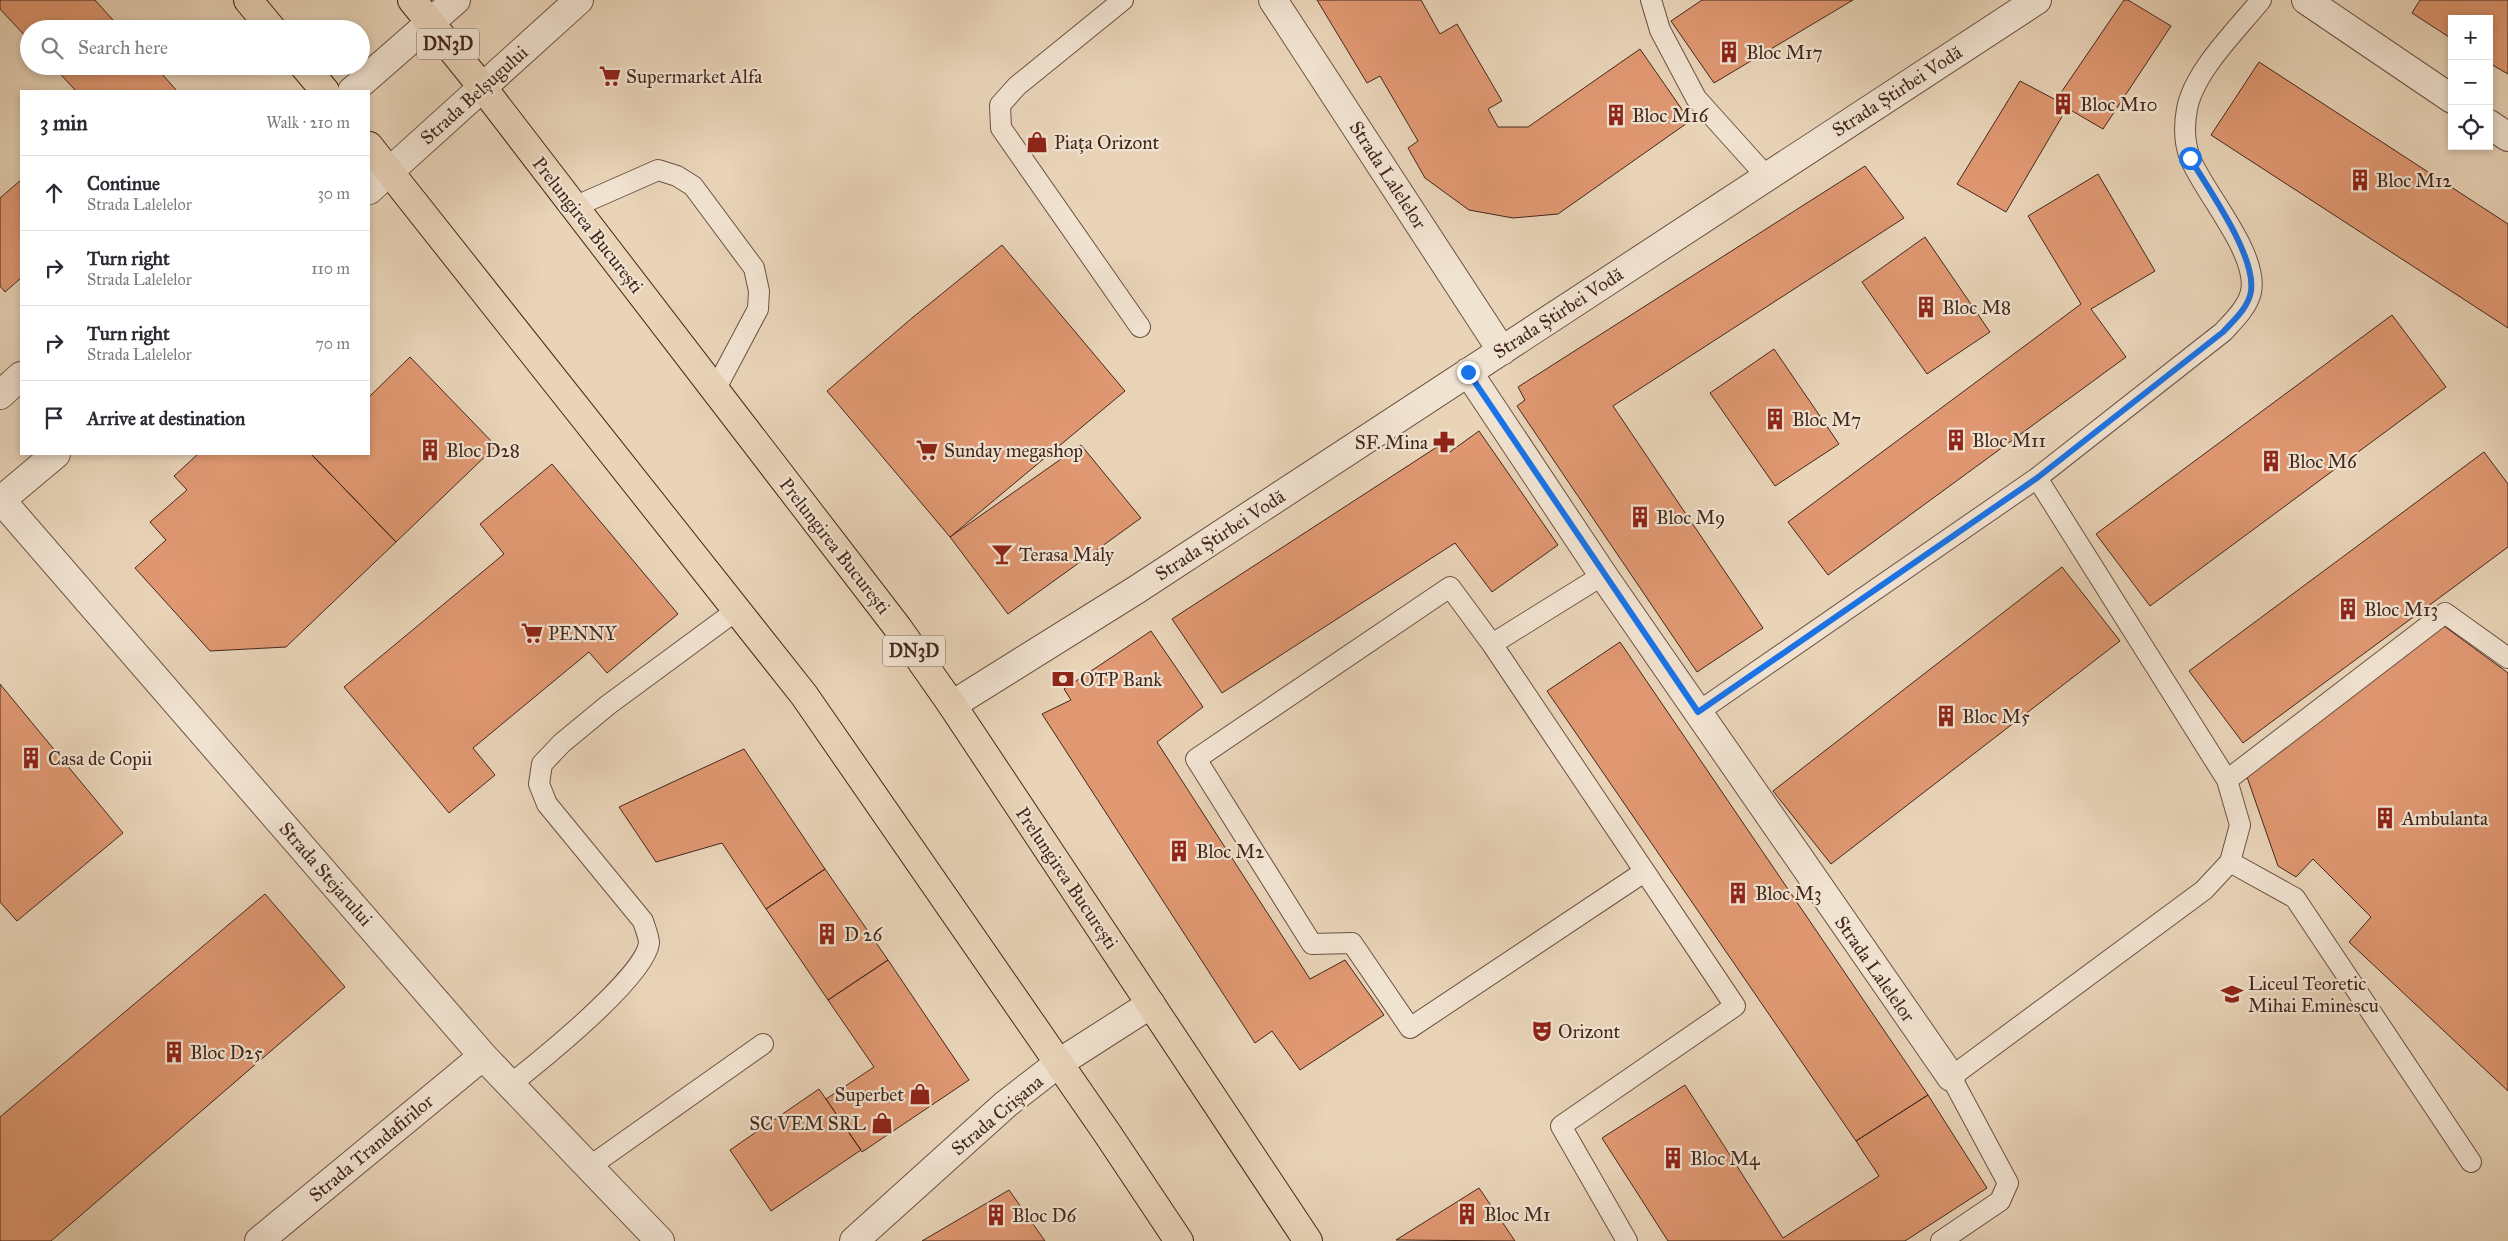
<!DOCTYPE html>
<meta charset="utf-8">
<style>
:root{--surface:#fff;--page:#f2f2f3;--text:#2b2b33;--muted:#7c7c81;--line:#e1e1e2}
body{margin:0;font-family:"IM FELL Great Primer",serif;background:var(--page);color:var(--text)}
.controls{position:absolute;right:15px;top:15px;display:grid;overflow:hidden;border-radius:0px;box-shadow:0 2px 8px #0003}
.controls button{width:45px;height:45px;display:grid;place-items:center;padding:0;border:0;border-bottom:1px solid var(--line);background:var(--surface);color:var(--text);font:25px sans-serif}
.stop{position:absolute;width:15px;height:15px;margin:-11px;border:4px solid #1a73e8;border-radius:50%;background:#fff}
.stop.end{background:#1a73e8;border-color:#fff;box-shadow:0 1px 5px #0008}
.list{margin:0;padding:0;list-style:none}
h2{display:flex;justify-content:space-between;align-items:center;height:65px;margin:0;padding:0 20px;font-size:21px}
h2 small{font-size:16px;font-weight:400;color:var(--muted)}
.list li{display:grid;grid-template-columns:32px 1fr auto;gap:15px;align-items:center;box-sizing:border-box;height:75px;padding:0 20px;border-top:1px solid var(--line)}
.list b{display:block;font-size:19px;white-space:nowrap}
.list p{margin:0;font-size:16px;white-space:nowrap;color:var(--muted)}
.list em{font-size:16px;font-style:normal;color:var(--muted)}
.icon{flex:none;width:28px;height:28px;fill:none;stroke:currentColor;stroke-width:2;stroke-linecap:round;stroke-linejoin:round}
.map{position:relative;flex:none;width:2508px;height:1241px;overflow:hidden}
.search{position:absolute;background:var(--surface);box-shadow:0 2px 8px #0003;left:20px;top:20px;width:350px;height:55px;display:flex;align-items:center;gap:12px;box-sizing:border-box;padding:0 18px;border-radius:28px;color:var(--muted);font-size:19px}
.panel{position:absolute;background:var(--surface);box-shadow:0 2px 8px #0003;left:20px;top:90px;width:350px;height:365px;border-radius:0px}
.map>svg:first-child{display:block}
.building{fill:#e09872;stroke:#43271c}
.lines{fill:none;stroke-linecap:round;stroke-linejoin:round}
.service-casing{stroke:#6c5243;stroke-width:22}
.minor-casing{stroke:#6c5243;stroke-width:30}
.primary-casing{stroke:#43271c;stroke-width:30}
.service{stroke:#f1e3d1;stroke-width:20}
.minor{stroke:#f1e3d1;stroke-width:28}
.primary{stroke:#e9d4b8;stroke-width:28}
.route{stroke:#1a73e8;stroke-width:6}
.labels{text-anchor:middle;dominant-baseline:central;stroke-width:4.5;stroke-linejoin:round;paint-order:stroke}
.shield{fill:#f1e3d1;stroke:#775f52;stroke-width:1}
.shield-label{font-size:18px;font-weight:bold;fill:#43271c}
.poi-label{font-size:19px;fill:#43271c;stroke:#f1e3d1;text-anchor:start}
.street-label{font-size:19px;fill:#43271c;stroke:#f1e3d1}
</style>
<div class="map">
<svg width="2508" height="1241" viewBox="0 0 2508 1241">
<rect width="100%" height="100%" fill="#e9d4b8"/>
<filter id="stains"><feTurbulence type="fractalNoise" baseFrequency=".004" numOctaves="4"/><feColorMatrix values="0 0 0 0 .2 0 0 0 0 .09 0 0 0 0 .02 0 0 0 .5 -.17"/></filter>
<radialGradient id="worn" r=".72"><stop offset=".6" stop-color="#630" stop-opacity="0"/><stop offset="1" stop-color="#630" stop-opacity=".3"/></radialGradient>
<!-- building -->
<path class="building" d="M 0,0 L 95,0 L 121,29 L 29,29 L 29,40 L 0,9 Z
M 1317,0 L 1421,0 L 1440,34 L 1457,24 L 1502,101 L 1488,109 L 1498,127 L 1528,127 L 1640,49 L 1690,121 L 1558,214 L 1513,218 L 1469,210 L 1425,178 L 1408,148 L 1418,141 L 1380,76 L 1367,83 Z
M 1702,0 L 1853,0 L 1714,83 L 1671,21 Z
M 2124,0 L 2128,0 L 2171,26 L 2103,129 L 2067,108 L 2006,212 L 1957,184 L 2020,81 L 2056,100 Z
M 2420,0 L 2508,0 L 2508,74 L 2489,63 L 2489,19 L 2452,19 L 2452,39 L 2412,13 Z
M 2259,62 L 2508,224 L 2508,328 L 2211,135 Z
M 53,66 L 155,66 L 177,91 L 76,91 Z
M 1865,166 L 1904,218 L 1613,406 L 1763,628 L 1697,672 L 1517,406 L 1525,400 L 1518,387 Z
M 2098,174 L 2155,271 L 2091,309 L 2126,357 L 1828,575 L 1788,522 L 2081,304 L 2028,216 Z
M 21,180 L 21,278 L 5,292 L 0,286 L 0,198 Z
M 1925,237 L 1990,332 L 1927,374 L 1862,282 Z
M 1002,245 L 1125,391 L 950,537 L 827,391 L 912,318 Z
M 2392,315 L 2446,387 L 2150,606 L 2096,534 Z
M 1774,349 L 1839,444 L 1775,486 L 1710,393 Z
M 410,357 L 496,446 L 396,542 L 311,454 L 369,454 L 369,397 Z
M 1479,431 L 1558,545 L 1492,592 L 1455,543 L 1222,693 L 1172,619 L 1440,445 L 1447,454 Z
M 1081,445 L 1141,518 L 1008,614 L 950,537 Z
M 2484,452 L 2508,484 L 2508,547 L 2243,743 L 2189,671 Z
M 198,454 L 311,454 L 396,542 L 286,647 L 210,651 L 135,568 L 166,540 L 150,522 L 187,490 L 174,476 Z
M 552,464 L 678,614 L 607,673 L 589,652 L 473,748 L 495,775 L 449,813 L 344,687 L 504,554 L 480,524 Z
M 2062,567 L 2120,641 L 1831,864 L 1773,791 Z
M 2444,626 L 2508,673 L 2508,1091 L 2349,942 L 2371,917 L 2313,859 L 2296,877 L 2278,866 L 2247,777 Z
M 1151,631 L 1203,707 L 1157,742 L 1310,979 L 1345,960 L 1384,1015 L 1300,1070 L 1272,1031 L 1255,1043 L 1042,714 L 1071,700 L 1064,689 Z
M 1620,642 L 1928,1095 L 1856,1141 L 1547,691 Z
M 0,684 L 123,833 L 17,921 L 0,902 Z
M 744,749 L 825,869 L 766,909 L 722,843 L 656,862 L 619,807 Z
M 825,869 L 888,960 L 828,1000 L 766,909 Z
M 265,894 L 345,987 L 51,1241 L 0,1241 L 0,1117 Z
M 888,960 L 969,1080 L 862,1152 L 826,1099 L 874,1067 L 828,1000 Z
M 1685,1085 L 1783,1238 L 1879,1176 L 1856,1141 L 1928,1095 L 1987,1188 L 1905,1241 L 1668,1241 L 1602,1138 Z
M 819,1089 L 861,1150 L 771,1211 L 730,1150 Z
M 1479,1188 L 1515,1241 L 1396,1240 Z
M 1009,1190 L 1045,1241 L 922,1241 Z"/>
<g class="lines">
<!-- service casing -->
<g class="service-casing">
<path id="service" d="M 1123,0 L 1017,86 L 1000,105 L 1001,128 L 1140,327
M 1651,0 L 1660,30 L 1696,98 L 1767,177
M 574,207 L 658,170 L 677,176 L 693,186 L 754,268 L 759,291 L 758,309 L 715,390
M 1492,644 L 1603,575
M 1698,712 L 2037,478 L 2223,332 C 2234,320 2247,308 2251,292 C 2259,254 2204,193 2190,158 C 2184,142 2184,125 2187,109 C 2194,71 2237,30 2261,0
M 2227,780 L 2445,613 L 2508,658
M 2230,862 L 2295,898 L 2471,1162
M 511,1084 C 540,1061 645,977 649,943 C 649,937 645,928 643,921 L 547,804 L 539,784 L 542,764 L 562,743 L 608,705 L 737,610
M 589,1167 L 763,1044
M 1627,1241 L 1561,1126 L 1735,1006 L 1492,644 L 1450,587 L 1196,759 L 1312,944 L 1352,943 L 1410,1028 L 1644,872
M 1941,1241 L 2000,1201 L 2008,1183 L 1951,1077 L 2204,890 L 2230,862 L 2240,825 L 2227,780 L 2037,478"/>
</g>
<!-- minor casing -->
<g class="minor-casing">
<path id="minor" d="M 1273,0 L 1502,351
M 2306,0 L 2452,99
M 352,91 L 456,0
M 2489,124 L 2508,137
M 369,190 L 579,0
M 1468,372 L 1603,575 L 1951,1077
M 0,395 L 21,376
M 1,500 L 483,1056 L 660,1241
M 0,501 L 56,454
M 952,705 L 1136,590 L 2037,0
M 259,1241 L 483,1056
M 854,1241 L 1006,1104 L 1059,1063 L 1151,1004"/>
</g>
<!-- primary casing -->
<g class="primary-casing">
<path id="primary" d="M 248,0 L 272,29
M 412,0 L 483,88 L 898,628 L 952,705 L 1308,1241
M 304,66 L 325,91
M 369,146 L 804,695 L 1107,1133 L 1179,1241"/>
</g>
<!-- service -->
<use href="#service" class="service"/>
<!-- minor -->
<use href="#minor" class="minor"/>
<!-- primary -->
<use href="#primary" class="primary"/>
</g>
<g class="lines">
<!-- route -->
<path class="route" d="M 1468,372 L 1698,712 L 2037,478 L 2223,332 C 2233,321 2249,307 2251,291 C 2256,255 2208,189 2190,158"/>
</g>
<!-- icons -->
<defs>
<g id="building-bare" transform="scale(1.725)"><path d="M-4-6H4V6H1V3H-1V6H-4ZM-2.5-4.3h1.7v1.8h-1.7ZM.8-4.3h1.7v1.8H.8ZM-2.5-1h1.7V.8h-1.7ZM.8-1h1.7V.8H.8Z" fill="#8f2418" stroke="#f1e3d1" stroke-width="2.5" paint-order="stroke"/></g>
<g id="supermarket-bare" transform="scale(1.725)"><path d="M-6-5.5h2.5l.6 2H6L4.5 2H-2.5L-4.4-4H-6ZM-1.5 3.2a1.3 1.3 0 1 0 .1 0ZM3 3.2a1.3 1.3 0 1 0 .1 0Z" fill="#8f2418" stroke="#f1e3d1" stroke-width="2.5" paint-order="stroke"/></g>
<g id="shop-bare" transform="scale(1.725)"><path d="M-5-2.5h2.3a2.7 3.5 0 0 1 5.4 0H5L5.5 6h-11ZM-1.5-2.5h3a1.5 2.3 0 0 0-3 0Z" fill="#8f2418" stroke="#f1e3d1" stroke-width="2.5" paint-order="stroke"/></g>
<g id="pharmacy-bare" transform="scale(1.725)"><path d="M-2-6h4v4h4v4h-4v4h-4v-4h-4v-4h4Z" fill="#8f2418" stroke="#f1e3d1" stroke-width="2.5" paint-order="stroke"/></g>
<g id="bar-bare" transform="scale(1.725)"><path d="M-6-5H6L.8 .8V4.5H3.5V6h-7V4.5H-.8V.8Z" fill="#8f2418" stroke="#f1e3d1" stroke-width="2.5" paint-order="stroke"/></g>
<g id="bank-bare" transform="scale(1.725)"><path d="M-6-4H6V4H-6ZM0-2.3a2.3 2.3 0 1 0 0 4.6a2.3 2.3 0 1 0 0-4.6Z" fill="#8f2418" stroke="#f1e3d1" stroke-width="2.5" paint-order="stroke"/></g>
<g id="school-bare" transform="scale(1.725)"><path d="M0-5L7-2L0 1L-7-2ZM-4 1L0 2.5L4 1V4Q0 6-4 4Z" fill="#8f2418" stroke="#f1e3d1" stroke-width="2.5" paint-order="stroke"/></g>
<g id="theatre-bare" transform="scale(1.725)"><path d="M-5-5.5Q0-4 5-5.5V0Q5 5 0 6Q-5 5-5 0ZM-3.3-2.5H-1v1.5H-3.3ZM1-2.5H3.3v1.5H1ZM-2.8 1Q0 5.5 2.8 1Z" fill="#8f2418" stroke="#f1e3d1" stroke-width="2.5" paint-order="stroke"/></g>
</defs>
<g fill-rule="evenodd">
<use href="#building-bare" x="1729" y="52"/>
<use href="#supermarket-bare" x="610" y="76"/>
<use href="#building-bare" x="2063" y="104"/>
<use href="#building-bare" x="1616" y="115"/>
<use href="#shop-bare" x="1037" y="142"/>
<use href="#building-bare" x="2360" y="180"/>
<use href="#building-bare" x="1926" y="307"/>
<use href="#building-bare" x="1775" y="419"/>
<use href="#building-bare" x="1956" y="440"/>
<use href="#pharmacy-bare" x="1444" y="442"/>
<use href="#building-bare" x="430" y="450"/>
<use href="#supermarket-bare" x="927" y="450"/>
<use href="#building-bare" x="2271" y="461"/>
<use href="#building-bare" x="1640" y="517"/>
<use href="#bar-bare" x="1002" y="554"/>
<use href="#building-bare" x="2348" y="609"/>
<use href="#supermarket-bare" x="532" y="633"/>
<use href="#bank-bare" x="1063" y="679"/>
<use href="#building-bare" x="1946" y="716"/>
<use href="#building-bare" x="31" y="758"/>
<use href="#building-bare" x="2385" y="818"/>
<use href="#building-bare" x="1179" y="851"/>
<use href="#building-bare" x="1738" y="893"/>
<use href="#building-bare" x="827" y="934"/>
<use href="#school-bare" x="2232" y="994"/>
<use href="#theatre-bare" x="1542" y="1031"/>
<use href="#building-bare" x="174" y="1052"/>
<use href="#shop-bare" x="920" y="1094"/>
<use href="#shop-bare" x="882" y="1123"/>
<use href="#building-bare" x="1673" y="1158"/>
<use href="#building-bare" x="1467" y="1214"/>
<use href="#building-bare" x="996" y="1215"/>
</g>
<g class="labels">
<!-- shield labels -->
<g class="shield">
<rect x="417" y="28.5" width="62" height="31" rx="4"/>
<rect x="883" y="635.5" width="62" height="31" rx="4"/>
</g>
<g class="shield-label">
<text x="448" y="44">DN3D</text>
<text x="914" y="651">DN3D</text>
</g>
<!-- poi labels -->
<g class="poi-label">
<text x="1746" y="52">Bloc M17</text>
<text x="626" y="76">Supermarket Alfa</text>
<text x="2080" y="104">Bloc M10</text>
<text x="1632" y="115">Bloc M16</text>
<text x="1054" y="142">Piața Orizont</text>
<text x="2376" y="180">Bloc M12</text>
<text x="1942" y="307">Bloc M8</text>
<text x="1792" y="419">Bloc M7</text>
<text x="1972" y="440">Bloc M11</text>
<text x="1428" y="442" text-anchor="end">SF. Mina</text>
<text x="446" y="450">Bloc D28</text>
<text x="944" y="450">Sunday megashop</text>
<text x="2288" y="461">Bloc M6</text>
<text x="1656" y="517">Bloc M9</text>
<text x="1019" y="554">Terasa Maly</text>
<text x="2364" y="609">Bloc M13</text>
<text x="548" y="633">PENNY</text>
<text x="1080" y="679">OTP Bank</text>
<text x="1962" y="716">Bloc M5</text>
<text x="48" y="758">Casa de Copii</text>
<text x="2402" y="818">Ambulanta</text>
<text x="1196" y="851">Bloc M2</text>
<text x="1755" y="893">Bloc M3</text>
<text x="844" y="934">D 26</text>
<text x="2248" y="983">Liceul Teoretic<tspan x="2248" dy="22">Mihai Eminescu</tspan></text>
<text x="1558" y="1031">Orizont</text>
<text x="190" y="1052">Bloc D25</text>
<text x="904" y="1094" text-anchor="end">Superbet</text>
<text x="866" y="1123" text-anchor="end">SC VEM SRL</text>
<text x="1690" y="1158">Bloc M4</text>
<text x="1484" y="1214">Bloc M1</text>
<text x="1012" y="1215">Bloc D6</text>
</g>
<!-- street labels -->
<g class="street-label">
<text transform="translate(1897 91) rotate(-33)">Strada Știrbei Vodă</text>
<text transform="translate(474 95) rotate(-42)">Strada Belșugului</text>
<text transform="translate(1388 175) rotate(57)">Strada Lalelelor</text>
<text transform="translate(588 225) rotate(52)">Prelungirea București</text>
<text transform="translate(1558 313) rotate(-33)">Strada Știrbei Vodă</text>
<text transform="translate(1220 535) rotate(-33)">Strada Știrbei Vodă</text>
<text transform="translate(835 546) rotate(52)">Prelungirea București</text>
<text transform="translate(326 874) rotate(49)">Strada Stejarului</text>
<text transform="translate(1067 878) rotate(56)">Prelungirea București</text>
<text transform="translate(1875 969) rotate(55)">Strada Lalelelor</text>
<text transform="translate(997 1115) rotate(-40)">Strada Crișana</text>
<text transform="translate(371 1148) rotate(-40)">Strada Trandafirilor</text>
</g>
</g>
<rect width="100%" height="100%" filter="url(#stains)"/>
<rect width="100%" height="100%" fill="url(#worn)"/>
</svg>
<div class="controls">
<button>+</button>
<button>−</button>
<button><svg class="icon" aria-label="locate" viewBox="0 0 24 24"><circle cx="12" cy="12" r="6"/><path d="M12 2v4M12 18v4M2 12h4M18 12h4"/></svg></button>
</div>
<div class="stop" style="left:2190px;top:158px"></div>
<div class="stop end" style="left:1468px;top:372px"></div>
<div class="search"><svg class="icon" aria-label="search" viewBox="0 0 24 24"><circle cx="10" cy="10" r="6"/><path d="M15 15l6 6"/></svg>Search here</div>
<section class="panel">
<h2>3 min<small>Walk · 210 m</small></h2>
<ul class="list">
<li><svg class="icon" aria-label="ahead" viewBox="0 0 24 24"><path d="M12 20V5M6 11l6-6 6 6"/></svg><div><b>Continue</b><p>Strada Lalelelor</p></div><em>30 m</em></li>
<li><svg class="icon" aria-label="right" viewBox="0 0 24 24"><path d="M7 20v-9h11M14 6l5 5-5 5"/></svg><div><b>Turn right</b><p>Strada Lalelelor</p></div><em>110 m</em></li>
<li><svg class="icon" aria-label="right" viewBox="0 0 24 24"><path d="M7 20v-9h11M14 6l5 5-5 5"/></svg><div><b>Turn right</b><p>Strada Lalelelor</p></div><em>70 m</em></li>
<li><svg class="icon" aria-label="arrive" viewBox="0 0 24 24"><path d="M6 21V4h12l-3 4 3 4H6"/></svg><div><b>Arrive at destination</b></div></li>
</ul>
</section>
</div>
